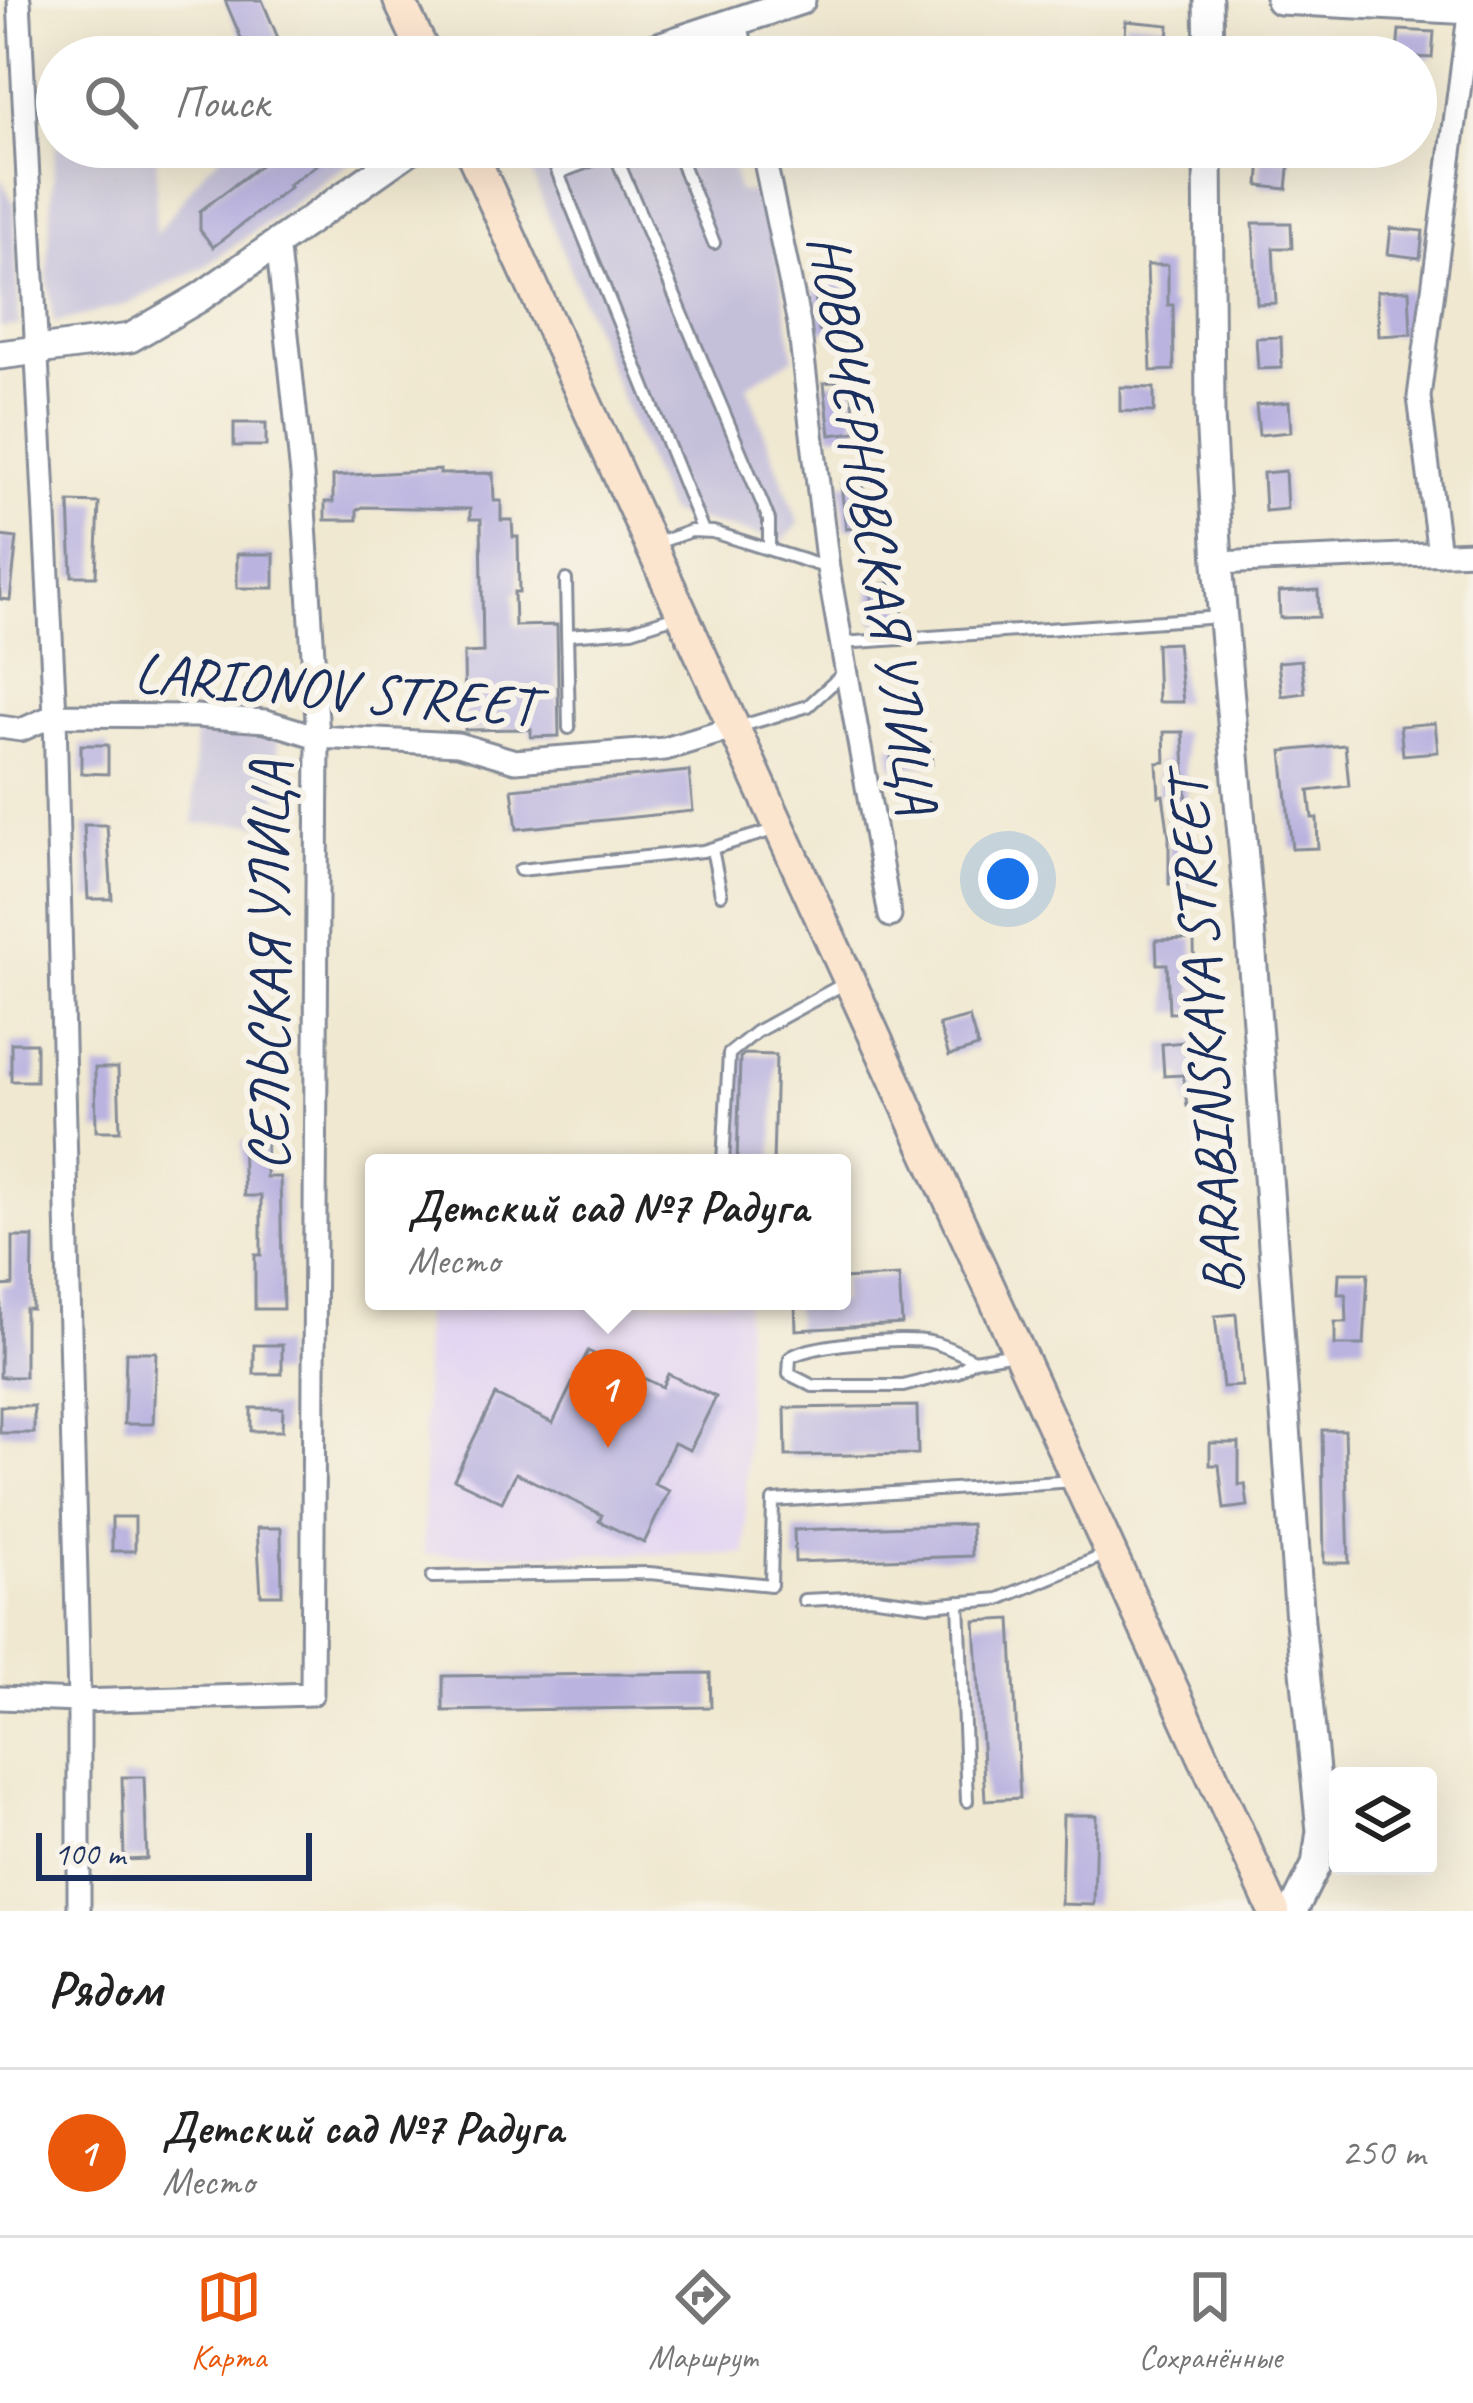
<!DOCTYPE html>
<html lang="ru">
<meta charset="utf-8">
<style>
:root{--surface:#fff;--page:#f6f6f6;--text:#222;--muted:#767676;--line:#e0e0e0;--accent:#ea580c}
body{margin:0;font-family:Caveat,sans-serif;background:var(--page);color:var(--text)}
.controls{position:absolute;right:36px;bottom:36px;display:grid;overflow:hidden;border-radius:12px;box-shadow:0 12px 48px #0002}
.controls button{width:108px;height:108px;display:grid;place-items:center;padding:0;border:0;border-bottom:3px solid var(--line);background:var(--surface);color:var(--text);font:60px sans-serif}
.scale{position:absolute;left:36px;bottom:30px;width:276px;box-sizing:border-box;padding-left:12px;border:6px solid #1b2f5e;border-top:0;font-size:33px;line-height:42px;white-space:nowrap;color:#1b2f5e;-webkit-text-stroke:9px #f7f3e8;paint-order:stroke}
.you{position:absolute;left:1008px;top:879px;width:42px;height:42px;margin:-30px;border:9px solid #fff;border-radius:50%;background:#1a73e8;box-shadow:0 0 0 18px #1a73e833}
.badge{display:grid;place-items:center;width:78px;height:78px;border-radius:50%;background:var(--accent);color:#fff;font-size:39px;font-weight:700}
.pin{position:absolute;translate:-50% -99px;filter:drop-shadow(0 3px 6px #0008)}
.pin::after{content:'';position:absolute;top:63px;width:42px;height:36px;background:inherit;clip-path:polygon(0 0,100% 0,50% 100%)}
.popup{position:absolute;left:365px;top:1154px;width:486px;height:156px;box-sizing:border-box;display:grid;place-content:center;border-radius:12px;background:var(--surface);filter:drop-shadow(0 3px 9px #0005);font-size:39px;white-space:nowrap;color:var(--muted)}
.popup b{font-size:45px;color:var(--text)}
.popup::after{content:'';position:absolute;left:50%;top:100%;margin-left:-24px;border:24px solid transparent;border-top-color:var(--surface)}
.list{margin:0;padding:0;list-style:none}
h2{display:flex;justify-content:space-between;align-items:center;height:156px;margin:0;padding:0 48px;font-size:51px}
h2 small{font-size:39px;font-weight:400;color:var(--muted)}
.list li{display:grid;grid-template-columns:78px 1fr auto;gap:36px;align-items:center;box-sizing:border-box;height:168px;padding:0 48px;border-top:3px solid var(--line)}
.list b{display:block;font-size:45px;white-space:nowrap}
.list p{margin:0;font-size:39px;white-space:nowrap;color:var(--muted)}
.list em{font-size:39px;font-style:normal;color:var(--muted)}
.icon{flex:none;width:66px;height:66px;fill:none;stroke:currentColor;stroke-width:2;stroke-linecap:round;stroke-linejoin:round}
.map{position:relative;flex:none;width:1473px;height:1911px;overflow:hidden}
.search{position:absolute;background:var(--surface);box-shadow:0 12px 48px #0002;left:36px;right:36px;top:36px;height:132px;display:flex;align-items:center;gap:30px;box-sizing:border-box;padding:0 42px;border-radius:66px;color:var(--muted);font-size:45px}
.sheet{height:324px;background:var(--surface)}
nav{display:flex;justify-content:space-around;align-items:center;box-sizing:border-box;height:168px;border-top:3px solid var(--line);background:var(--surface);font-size:33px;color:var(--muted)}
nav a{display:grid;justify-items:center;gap:6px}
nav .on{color:var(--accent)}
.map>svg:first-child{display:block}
.built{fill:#e2d4f3}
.industrial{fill:#c5c0da}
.building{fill:#bab3e0}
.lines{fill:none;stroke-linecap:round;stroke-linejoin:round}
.service-casing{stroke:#868c97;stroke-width:16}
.minor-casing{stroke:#868c97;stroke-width:27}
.tertiary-casing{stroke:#868c97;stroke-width:33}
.secondary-casing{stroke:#868c97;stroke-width:36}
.service{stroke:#fff;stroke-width:10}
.minor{stroke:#fff;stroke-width:21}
.tertiary{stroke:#fff;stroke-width:27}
.secondary{stroke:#fce5cf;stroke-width:30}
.labels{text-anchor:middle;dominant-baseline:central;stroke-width:12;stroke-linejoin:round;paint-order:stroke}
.street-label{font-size:57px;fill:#1b2f5e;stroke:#f7f3e8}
</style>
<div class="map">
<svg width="1473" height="1911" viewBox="0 0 1473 1911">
<rect width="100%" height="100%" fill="#f7f3e8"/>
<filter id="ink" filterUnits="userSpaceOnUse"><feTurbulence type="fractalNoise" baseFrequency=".00833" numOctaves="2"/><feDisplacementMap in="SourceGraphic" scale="24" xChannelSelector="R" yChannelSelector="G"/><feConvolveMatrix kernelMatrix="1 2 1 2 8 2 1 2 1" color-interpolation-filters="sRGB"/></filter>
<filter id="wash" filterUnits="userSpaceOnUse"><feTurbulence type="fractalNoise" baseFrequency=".004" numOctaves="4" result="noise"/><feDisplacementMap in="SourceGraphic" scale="48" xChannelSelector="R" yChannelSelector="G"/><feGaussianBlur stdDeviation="2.7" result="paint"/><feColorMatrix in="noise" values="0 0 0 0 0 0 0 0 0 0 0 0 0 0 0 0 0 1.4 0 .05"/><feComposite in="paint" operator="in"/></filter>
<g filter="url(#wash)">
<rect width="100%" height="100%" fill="#f0e8d0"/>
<!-- built -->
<path class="built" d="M 424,1301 L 746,1301 L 746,1554 L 424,1554 Z"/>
<!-- industrial -->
<path class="industrial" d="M 57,120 L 57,147 L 157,147 L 155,235 L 205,170 L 230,147 L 361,147 L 364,152 L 204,267 L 125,305 L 54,323 L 47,275 Z
M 521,147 L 728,147 L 738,191 L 766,193 L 794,358 L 747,385 L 799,524 L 783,541 L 668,513 Z
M 0,177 L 15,206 L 19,326 L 0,327 Z
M 195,731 L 278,734 L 278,824 L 194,824 Z"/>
<g id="blocks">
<!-- building -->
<path class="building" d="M 225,0 L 262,0 L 286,57 L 249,57 Z
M 1126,21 L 1169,25 L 1167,57 L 1124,54 Z
M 1399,30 L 1434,32 L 1432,58 L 1397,56 Z
M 284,147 L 342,147 L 288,185 L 290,187 L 213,247 L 200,230 L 200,211 Z
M 1261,156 L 1290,159 L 1287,189 L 1259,186 Z
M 1253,223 L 1291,223 L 1292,248 L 1273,248 L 1276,303 L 1257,304 Z
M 1391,228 L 1423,231 L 1420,258 L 1388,254 Z
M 1147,265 L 1168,265 L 1168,305 L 1173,305 L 1174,370 L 1151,371 Z
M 843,281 L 848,328 L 819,331 L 814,285 Z
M 1409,290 L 1411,334 L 1379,336 L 1377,291 Z
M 1281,337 L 1282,368 L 1258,369 L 1256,338 Z
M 851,380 L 856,432 L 830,435 L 824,383 Z
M 1120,387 L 1154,388 L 1154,412 L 1120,411 Z
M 1289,402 L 1291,432 L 1259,435 L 1256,405 Z
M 234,423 L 266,423 L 266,446 L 234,446 Z
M 440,470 L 440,474 L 493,473 L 494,501 L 501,501 L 501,520 L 512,520 L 513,537 L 518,537 L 519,592 L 514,592 L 515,626 L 557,625 L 559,736 L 531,737 L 531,729 L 465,730 L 464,653 L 483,652 L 481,519 L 470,519 L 470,509 L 363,507 L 357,510 L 357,520 L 325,520 L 325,502 L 333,502 L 333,476 Z
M 1285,471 L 1287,509 L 1265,511 L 1263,473 Z
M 863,482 L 868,526 L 846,529 L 841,484 Z
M 69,502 L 99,503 L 96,576 L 72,576 Z
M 0,536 L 17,538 L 10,600 L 0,599 Z
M 237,554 L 274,554 L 274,588 L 237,588 Z
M 899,582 L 903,619 L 874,623 L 870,585 Z
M 1318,590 L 1319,617 L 1280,618 L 1279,592 Z
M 1177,643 L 1183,702 L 1158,702 L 1156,644 Z
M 1301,660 L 1305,693 L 1282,696 L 1278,662 Z
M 1435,723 L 1438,752 L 1403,755 L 1400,726 Z
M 1164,732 L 1183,732 L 1191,884 L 1169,884 L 1169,837 L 1163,795 L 1159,796 L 1157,763 L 1165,762 Z
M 930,743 L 932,764 L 892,767 L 890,746 Z
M 81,745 L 108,745 L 108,774 L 81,773 Z
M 1345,745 L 1349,786 L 1309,791 L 1312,818 L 1317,818 L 1318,848 L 1292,849 L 1282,751 Z
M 689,771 L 693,811 L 517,829 L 512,789 Z
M 84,825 L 107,825 L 112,899 L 88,899 Z
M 1194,939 L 1195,1012 L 1169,1013 L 1167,964 L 1157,964 L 1156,940 Z
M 969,1017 L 978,1047 L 949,1056 L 939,1025 Z
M 1196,1041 L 1199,1081 L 1204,1080 L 1206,1104 L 1187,1106 L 1183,1075 L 1164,1076 L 1162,1044 Z
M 11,1043 L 36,1043 L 36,1081 L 11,1081 Z
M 744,1054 L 776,1055 L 773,1163 L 737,1163 L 740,1058 Z
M 95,1068 L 118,1068 L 120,1131 L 96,1131 Z
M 242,1141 L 266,1141 L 266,1177 L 280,1177 L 283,1309 L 255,1309 L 255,1255 L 261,1255 L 261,1196 L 244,1196 Z
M 13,1237 L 33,1237 L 32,1309 L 25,1309 L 25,1377 L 0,1377 L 1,1286 L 13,1285 Z
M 1339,1273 L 1368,1273 L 1364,1345 L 1335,1345 L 1335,1322 L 1347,1322 L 1346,1294 L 1338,1294 Z
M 899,1276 L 902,1324 L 796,1330 L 795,1301 L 842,1301 L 842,1279 Z
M 1236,1314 L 1242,1386 L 1223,1387 L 1215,1316 Z
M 254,1345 L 282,1345 L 282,1374 L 254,1374 Z
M 588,1351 L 662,1387 L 668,1374 L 716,1397 L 690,1450 L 674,1443 L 654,1484 L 669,1491 L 644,1543 L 599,1521 L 602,1515 L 516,1473 L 502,1502 L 454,1479 L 495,1395 L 553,1423 Z
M 126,1352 L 156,1352 L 153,1424 L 124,1424 Z
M 0,1406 L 34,1406 L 34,1433 L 0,1433 Z
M 917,1406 L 918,1454 L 786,1456 L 785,1408 Z
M 251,1408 L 283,1408 L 282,1431 L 251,1431 Z
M 1322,1430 L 1345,1430 L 1349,1563 L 1324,1563 Z
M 1210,1443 L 1239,1443 L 1239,1485 L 1245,1484 L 1248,1506 L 1224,1509 L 1219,1465 L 1210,1465 Z
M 112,1517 L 135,1517 L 135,1551 L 112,1551 Z
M 971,1524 L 972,1556 L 795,1562 L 794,1530 Z
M 257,1528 L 281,1528 L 282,1595 L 261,1595 Z
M 1011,1619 L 1020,1798 L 985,1800 L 975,1621 Z
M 710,1673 L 711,1707 L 443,1711 L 443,1676 Z
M 122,1777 L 144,1777 L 147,1859 L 124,1860 Z
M 1063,1815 L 1096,1815 L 1094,1905 L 1061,1904 Z"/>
</g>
</g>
<g filter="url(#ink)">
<use href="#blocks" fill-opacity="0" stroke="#868c97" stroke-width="3"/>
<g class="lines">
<!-- service casing -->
<g class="service-casing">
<path id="service" d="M 675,147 L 714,243
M 548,148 L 558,173
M 703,531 L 558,173 L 614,152 L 763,505 L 769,520 L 769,547
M 654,544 L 691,531 L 713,532 L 825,567
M 566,580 L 569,728
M 568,635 L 632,630 L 682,614
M 842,643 L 1221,617
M 735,728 L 808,706 L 844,673
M 712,849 L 721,894
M 520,870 L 703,851 L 777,829
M 723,1163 L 729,1054 L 756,1032 L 847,982
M 974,1360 C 960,1353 945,1345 930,1342 C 907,1336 806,1344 790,1358 L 789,1374 L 813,1386 L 903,1386 L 957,1372 L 974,1360 L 1015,1353
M 432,1577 L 649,1573 L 771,1585 L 773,1501 L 1074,1481
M 804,1600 L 869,1597 L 929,1605 L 999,1599 L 1107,1554
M 959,1602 L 967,1801"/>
</g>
<!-- minor casing -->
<g class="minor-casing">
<path id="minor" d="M 19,0 L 55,715 L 79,1701 L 79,1911
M 736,21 L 743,57
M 762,147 L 799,324 L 828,568 L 890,916
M 1439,554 L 1419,397 L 1471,0
M 1218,563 L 1473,552
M 0,727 L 21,730 L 55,715 L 196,716 L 266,721 L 318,737 L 458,744 L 515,761 L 665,749 L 734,728
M 0,1698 L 79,1701 L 312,1694 L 318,737 L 302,475 L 277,241"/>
</g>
<!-- tertiary casing -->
<g class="tertiary-casing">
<path id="tertiary" d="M 1208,0 L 1209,57
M 1280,0 L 1473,10
M 628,57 L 801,0
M 1208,147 L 1210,414 L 1218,563 L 1250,926 L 1300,1621 L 1321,1831 L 1316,1865 L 1293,1911
M 0,355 L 130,338 L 199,298 L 414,147"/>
</g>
<!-- secondary casing -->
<g class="secondary-casing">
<path id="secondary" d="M 399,0 L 426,57
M 469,147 L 1274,1911"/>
</g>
<!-- service -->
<use href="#service" class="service"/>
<!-- minor -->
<use href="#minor" class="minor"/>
<!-- tertiary -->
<use href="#tertiary" class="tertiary"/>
<!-- secondary -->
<use href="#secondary" class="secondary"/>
</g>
</g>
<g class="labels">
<!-- street labels -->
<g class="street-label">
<text transform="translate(874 524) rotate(81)">НОВОЧЕРНОВСКАЯ УЛИЦА</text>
<text transform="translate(335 689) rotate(5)">LARIONOV STREET</text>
<text transform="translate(269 966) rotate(-90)">СЕЛЬСКАЯ УЛИЦА</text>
<text transform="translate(1205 1036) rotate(-94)">BARABINSKAYA STREET</text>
</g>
</g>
</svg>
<div class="controls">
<button><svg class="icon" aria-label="layers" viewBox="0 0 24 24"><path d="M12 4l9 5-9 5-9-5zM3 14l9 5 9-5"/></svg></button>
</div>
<div class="scale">100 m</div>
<div class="you"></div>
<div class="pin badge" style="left:608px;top:1448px">1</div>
<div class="popup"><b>Детский сад №7 Радуга</b>Место</div>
<div class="search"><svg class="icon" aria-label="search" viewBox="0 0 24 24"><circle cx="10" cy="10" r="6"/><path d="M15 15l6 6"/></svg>Поиск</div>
</div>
<section class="sheet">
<h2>Рядом<small></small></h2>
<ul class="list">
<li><span class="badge">1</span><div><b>Детский сад №7 Радуга</b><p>Место</p></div><em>250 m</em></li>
</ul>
</section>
<nav>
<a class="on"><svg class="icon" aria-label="map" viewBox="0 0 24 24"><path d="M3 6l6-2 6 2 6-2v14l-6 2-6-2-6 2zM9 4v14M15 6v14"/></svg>Карта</a>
<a><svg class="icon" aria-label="directions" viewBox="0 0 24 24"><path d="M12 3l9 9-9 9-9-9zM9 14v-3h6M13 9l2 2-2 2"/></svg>Маршрут</a>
<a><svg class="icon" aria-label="saved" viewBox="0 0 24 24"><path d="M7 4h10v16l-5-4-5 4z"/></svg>Сохранённые</a>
</nav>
